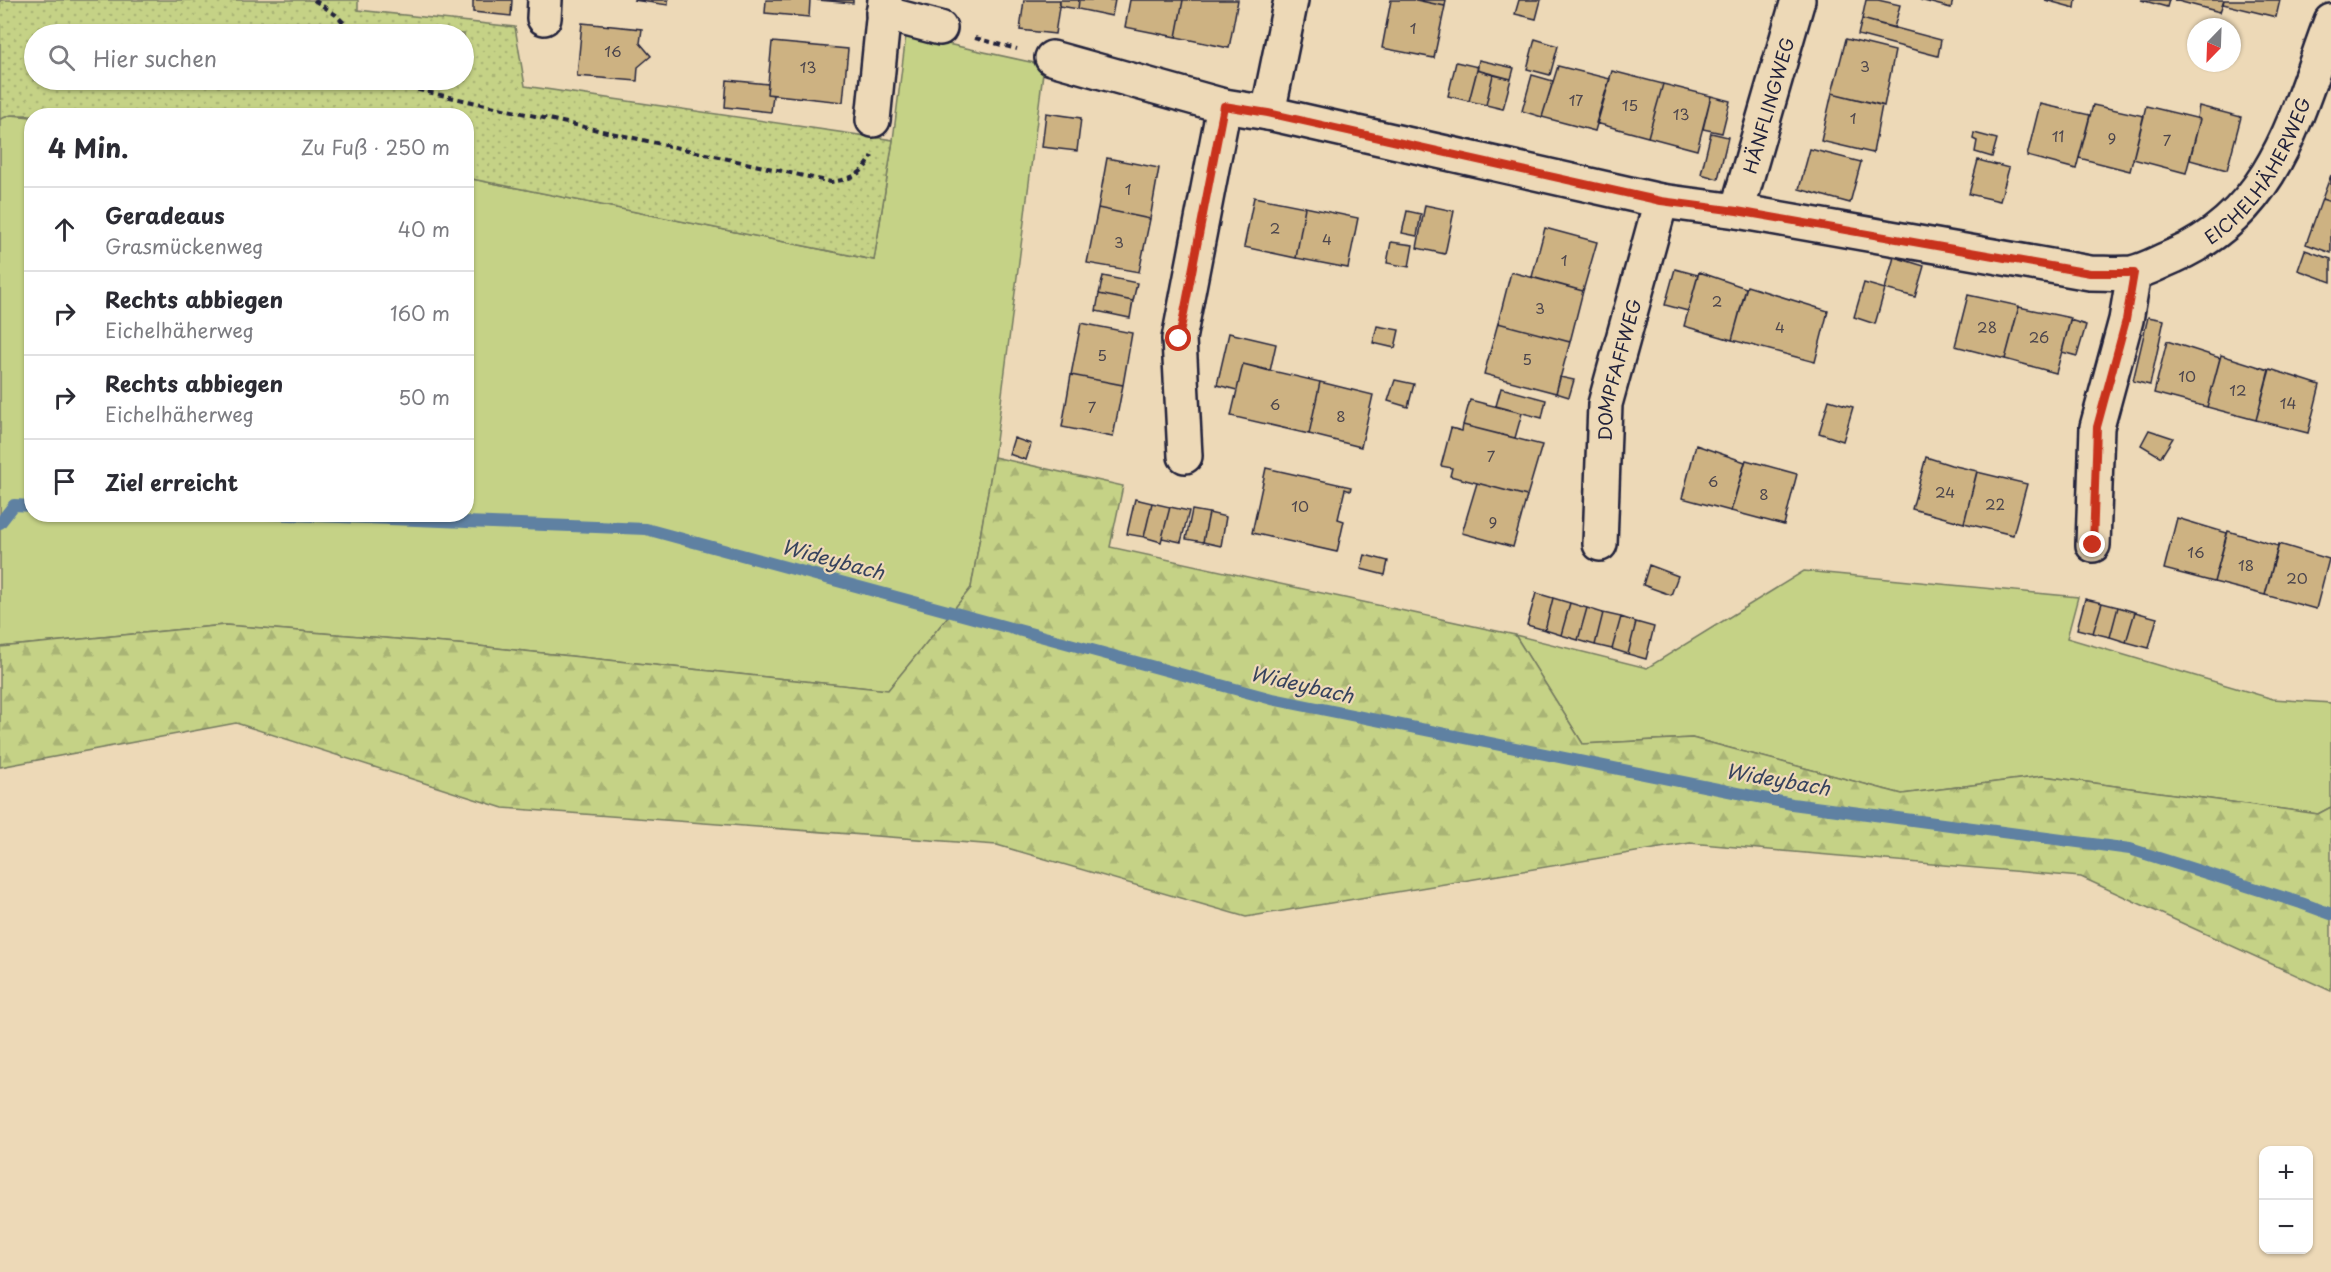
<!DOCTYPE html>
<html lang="de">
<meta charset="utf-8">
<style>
:root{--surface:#fff;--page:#f2f2f3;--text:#2b2b33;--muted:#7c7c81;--line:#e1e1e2}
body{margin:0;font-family:"Playpen Sans",sans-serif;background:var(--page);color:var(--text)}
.controls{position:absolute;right:18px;bottom:18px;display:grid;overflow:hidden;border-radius:12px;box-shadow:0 2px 4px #0004}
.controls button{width:54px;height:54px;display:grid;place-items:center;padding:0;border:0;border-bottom:2px solid var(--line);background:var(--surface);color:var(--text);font:30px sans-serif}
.compass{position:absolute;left:2187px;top:18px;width:54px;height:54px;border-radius:50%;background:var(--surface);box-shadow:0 2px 4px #0004;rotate:203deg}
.stop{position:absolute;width:18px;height:18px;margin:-14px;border:4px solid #c8321e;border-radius:50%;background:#fff}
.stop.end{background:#c8321e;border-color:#fff;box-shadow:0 2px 6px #0008}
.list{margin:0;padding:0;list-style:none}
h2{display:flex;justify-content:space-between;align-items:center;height:78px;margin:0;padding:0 24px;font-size:26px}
h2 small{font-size:20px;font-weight:400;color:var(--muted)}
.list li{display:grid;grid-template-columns:39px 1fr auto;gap:18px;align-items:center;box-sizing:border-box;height:84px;padding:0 24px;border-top:2px solid var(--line)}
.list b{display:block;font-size:22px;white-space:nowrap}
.list p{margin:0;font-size:20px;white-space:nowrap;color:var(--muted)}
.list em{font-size:20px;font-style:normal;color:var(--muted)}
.icon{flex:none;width:33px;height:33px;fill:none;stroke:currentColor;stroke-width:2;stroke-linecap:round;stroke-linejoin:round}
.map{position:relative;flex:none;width:2331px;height:1272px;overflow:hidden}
.search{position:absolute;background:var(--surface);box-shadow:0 2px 4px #0004;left:24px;top:24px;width:450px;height:66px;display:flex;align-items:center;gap:15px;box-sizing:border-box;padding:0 21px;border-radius:33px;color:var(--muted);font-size:22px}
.panel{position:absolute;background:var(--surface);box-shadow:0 2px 4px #0004;left:24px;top:108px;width:450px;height:414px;border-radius:24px}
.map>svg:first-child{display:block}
.grass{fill:#c5d286;stroke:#747a60;stroke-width:1.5}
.forest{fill:url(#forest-firs);stroke:#747a60;stroke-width:1.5}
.park{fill:url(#park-dots);stroke:#747a60;stroke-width:1.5;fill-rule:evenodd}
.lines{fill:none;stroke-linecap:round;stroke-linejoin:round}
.stream{stroke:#5f81a2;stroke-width:12}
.building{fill:#cdb282;stroke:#22223b;stroke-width:1.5}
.minor-casing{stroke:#22223b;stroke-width:38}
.path{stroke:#22223b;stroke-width:4;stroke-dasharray:6 4.5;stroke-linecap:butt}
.minor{stroke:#edd9b7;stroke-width:33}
.route{stroke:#c8321e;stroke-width:8}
.labels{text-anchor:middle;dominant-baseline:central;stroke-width:4.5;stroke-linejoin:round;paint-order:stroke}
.number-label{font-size:15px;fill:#4d464d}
.street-label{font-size:18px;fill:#22223b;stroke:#edd9b7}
.water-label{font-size:20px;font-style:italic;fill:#36425d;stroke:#edd9b7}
</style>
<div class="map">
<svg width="2331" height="1272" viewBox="0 0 2331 1272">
<defs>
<pattern id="forest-firs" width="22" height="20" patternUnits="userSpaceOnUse" patternTransform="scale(1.5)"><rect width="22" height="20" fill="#c5d286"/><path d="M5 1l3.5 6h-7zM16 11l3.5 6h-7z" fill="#a9b475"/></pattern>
<pattern id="park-dots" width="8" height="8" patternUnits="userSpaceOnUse" patternTransform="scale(1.5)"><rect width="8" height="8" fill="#c5d286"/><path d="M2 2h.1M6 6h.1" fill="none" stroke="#a9b475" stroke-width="1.8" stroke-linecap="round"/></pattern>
</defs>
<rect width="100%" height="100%" fill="#edd9b7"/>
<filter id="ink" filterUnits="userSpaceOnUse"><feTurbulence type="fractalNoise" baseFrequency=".0167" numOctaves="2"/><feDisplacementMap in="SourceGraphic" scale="12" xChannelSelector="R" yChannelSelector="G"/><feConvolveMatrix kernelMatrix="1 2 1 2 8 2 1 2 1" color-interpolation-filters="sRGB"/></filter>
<g filter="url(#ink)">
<!-- grass -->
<path class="grass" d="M 906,35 L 1044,65 L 994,457 L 971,588 L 888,690 L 469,645 L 225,625 L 0,647 L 0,119 L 11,115 L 31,117 L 32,514 L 466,514 L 467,178 L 874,260 L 893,140 Z
M 1804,571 L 2078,597 L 2067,638 L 2273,699 L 2331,703 L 2331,807 L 2318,814 L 2043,776 L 1902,794 L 1692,738 L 1583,744 L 1515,635 L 1647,668 Z"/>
<!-- forest -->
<path class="forest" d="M 994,457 L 1123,486 L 1110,547 L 1515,635 L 1583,744 L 1692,738 L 1902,794 L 2043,776 L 2318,814 L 2331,807 L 2331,991 L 2081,877 L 1690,843 L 1246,917 L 997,845 L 503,808 L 236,723 L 0,767 L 0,647 L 225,625 L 469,645 L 888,690 L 971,588 Z"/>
<!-- park -->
<path class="park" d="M 0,0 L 358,0 L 358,10 L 515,27 L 525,86 L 893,140 L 874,260 L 467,178 L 466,116 L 11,115 L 0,119 ZM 34,34 L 464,34 L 464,80 L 34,80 Z"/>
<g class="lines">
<!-- stream -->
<path class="stream" d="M 264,514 L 646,529 L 1272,699 L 1792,804 L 2130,849 L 2301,903 L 2331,914
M 0,523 L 14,505 L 32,506"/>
</g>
<!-- building -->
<path class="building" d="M 473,0 L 512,0 L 511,16 L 473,12 Z
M 633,0 L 668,0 L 668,5 Z
M 766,0 L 810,0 L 809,17 L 765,13 Z
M 817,0 L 853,0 L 853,3 Z
M 1024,0 L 1060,0 L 1055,34 L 1020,30 Z
M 1060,0 L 1079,0 L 1078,9 L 1060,6 Z
M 1079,0 L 1115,0 L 1112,16 L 1078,9 Z
M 1130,0 L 1183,0 L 1176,37 L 1125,27 Z
M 1183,0 L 1238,0 L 1229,48 L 1176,37 Z
M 1391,0 L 1416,0 L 1445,6 L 1434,58 L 1382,48 Z
M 1416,0 L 1446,0 L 1445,6 Z
M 1519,0 L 1541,0 L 1536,19 L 1515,14 Z
M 1866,0 L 1878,0 L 1900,5 L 1894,28 L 1862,19 Z
M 1920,0 L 1953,0 L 1951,8 Z
M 2045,0 L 2076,0 L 2075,8 Z
M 2141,0 L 2169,0 L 2167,7 Z
M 2174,0 L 2224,0 L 2220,12 Z
M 2224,0 L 2280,0 L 2276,17 L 2223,4 Z
M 1862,19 L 1941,40 L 1938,56 L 1858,35 Z
M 582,23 L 642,29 L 640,43 L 651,56 L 638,67 L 637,81 L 577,76 Z
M 1535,39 L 1558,46 L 1550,75 L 1527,69 Z
M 1846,39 L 1895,51 L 1884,106 L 1832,93 Z
M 772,42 L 848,49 L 843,102 L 767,94 Z
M 1479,60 L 1514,68 L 1511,79 L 1477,70 Z
M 1456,62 L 1478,67 L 1469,101 L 1448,96 Z
M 1558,66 L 1610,79 L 1595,131 L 1542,117 Z
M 1477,70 L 1493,75 L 1486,105 L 1469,101 Z
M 1612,71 L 1663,84 L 1648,137 L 1596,123 Z
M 1493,75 L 1511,79 L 1503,109 L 1486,105 Z
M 1532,75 L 1553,81 L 1542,117 L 1522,111 Z
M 727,80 L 768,84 L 767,94 L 773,95 L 771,112 L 725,107 Z
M 1663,84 L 1711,96 L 1697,150 L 1648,137 Z
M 1832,93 L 1882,105 L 1873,153 L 1821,141 Z
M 1711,96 L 1730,101 L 1722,133 L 1703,129 Z
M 2040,104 L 2090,115 L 2076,169 L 2027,156 Z
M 2093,105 L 2144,116 L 2130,171 L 2079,158 Z
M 2146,106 L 2200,119 L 2186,173 L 2133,159 Z
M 2199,106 L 2241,117 L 2227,170 L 2190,160 L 2200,119 L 2197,118 Z
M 1046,113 L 1081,118 L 1077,151 L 1042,147 Z
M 1711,133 L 1728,137 L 1718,179 L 1701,174 Z
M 1974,133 L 1997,139 L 1992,157 L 1975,152 L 1977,141 L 1973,139 Z
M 1810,149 L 1861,162 L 1850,203 L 1799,189 Z
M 1107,158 L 1159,168 L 1150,219 L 1098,208 Z
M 1978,160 L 2009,168 L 2000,201 L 1969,194 Z
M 2331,175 L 2331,202 L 2322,199 Z
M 1254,197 L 1305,207 L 1296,258 L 1244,247 Z
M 2322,199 L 2331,202 L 2331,253 L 2306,244 Z
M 1425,205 L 1454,211 L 1445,254 L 1417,248 Z
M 1305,207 L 1358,218 L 1348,268 L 1296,258 Z
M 1098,208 L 1150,219 L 1139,272 L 1087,263 Z
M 1407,211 L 1421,214 L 1417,236 L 1402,233 Z
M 1545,228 L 1597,242 L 1583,291 L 1532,277 Z
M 1391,242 L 1413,245 L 1409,267 L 1387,263 Z
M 2305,250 L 2331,259 L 2331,282 L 2298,270 Z
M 1894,257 L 1924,266 L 1915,297 L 1885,289 Z
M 1675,269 L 1698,275 L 1688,311 L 1665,305 Z
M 1511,272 L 1583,291 L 1570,342 L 1498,323 Z
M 1699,272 L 1746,288 L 1732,340 L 1684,326 Z
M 1103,276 L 1137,283 L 1133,301 L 1099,294 Z
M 1864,283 L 1885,289 L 1875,324 L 1854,317 Z
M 1747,286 L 1828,311 L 1815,362 L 1732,340 Z
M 1099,294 L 1133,301 L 1130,318 L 1096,311 Z
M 1968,295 L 2019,306 L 2005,359 L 1955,346 Z
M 2019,307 L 2071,318 L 2056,373 L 2005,359 Z
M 2148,317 L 2164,320 L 2150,385 L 2133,381 Z
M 2070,320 L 2086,325 L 2077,356 L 2062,352 Z
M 1081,323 L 1132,333 L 1123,385 L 1071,375 Z
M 1498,323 L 1570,342 L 1556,393 L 1484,374 Z
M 1377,326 L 1399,330 L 1395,348 L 1373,343 Z
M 1229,333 L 1276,344 L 1270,371 L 1243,364 L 1237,390 L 1217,385 Z
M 2167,341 L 2220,358 L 2207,407 L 2154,393 Z
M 2221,355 L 2269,370 L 2256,420 L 2207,407 Z
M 1243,364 L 1320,382 L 1309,434 L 1231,416 Z
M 2270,369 L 2320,385 L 2308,433 L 2256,420 Z
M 1071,375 L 1123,385 L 1113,437 L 1062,427 Z
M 1560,377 L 1574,380 L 1569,397 L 1556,393 Z
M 1395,380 L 1414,384 L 1408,407 L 1388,401 Z
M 1320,382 L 1373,395 L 1361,447 L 1309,434 Z
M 1501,388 L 1546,400 L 1542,418 L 1496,406 Z
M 1470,400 L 1522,413 L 1515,438 L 1463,425 Z
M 1829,400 L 1853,407 L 1843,441 L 1819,433 Z
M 1463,425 L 1542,445 L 1527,496 L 1450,476 L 1452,468 L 1441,466 L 1451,428 L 1462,431 Z
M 2149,430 L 2173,438 L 2161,457 L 2141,445 Z
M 1014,438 L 1031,444 L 1026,460 L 1009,454 Z
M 1696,445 L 1745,462 L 1731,511 L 1682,498 Z
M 1926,457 L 1951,465 L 1977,471 L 1964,523 L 1912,509 Z
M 1746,460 L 1797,474 L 1784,525 L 1731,511 Z
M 1266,468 L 1351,487 L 1350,491 L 1345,489 L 1338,519 L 1344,521 L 1337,552 L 1252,533 Z
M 1977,472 L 2027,484 L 2013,535 L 1964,523 Z
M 1477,483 L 1527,496 L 1513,547 L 1462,533 Z
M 1135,499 L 1152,503 L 1144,537 L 1127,534 Z
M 1152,503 L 1170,507 L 1161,542 L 1144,537 Z
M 1170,507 L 1189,511 L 1181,542 L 1162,538 Z
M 1192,510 L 1209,513 L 1203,542 L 1186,539 Z
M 1209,513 L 1226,517 L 1221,546 L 1203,542 Z
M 2177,518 L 2227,533 L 2214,582 L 2164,569 Z
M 2228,531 L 2278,546 L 2265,595 L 2214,582 Z
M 2279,544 L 2329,559 L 2316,609 L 2265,595 Z
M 1365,555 L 1388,561 L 1385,575 L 1361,569 Z
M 1649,565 L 1678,576 L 1671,595 L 1643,585 Z
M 1536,593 L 1553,598 L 1545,630 L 1527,625 Z
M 1553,598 L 1570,603 L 1561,635 L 1545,630 Z
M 2085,599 L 2102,603 L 2093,633 L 2077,629 Z
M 1570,603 L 1587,608 L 1578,640 L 1561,635 Z
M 2102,603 L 2118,607 L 2110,637 L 2093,633 Z
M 2118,607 L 2135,612 L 2126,642 L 2110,637 Z
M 1587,608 L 1603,613 L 1595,645 L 1578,640 Z
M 2135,612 L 2157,618 L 2149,648 L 2126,642 Z
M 1603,613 L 1621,617 L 1612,649 L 1595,645 Z
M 1621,617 L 1636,622 L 1628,654 L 1612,649 Z
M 1636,622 L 1654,627 L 1646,659 L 1628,654 Z"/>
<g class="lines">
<!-- minor casing -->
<g class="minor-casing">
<g id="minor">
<path d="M 883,13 L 940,28"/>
<path d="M 544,18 L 545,0"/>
<path id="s1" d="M 1052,58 L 1224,106 L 1268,113 L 1661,201 L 1737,211 L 2090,273 C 2104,273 2118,274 2131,273 C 2145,271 2161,261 2174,256 C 2275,212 2296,115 2331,21"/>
<path d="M 1268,113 L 1291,0"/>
<path d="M 873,120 L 885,0"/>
<path id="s2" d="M 1737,211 L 1798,0"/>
<path d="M 1185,456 L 1179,339 L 1224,106"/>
<path id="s3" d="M 1600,544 L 1605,404 L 1661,201"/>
<path d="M 2093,545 L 2097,427 L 2126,320 L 2134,273"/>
</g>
</g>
<!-- path -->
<path class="path" d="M 314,0 L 336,15 L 355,34
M 975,38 L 1017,49
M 399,80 L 414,89 L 831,182 C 851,179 863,175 872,156"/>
<!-- minor -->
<use href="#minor" class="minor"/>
</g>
</g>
<g class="lines" filter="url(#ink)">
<!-- route -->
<path class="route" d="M 1179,339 L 1224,106 L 1268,113 L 1661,201 L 1737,211 L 2090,273 L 2134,273 L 2126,320 L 2097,427 L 2093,545"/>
</g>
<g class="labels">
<!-- number labels -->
<g class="number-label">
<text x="1413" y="27">1</text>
<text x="613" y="50">16</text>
<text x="1865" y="65">3</text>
<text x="808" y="66">13</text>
<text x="1576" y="99">17</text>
<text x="1630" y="104">15</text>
<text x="1681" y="113">13</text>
<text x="1853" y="117">1</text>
<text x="2058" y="135">11</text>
<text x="2112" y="137">9</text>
<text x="2167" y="139">7</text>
<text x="1128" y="188">1</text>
<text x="1275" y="227">2</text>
<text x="1327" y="238">4</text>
<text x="1119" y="241">3</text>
<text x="1564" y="259">1</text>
<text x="1717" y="300">2</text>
<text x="1540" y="307">3</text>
<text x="1780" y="326">4</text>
<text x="1987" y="326">28</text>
<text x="2039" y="336">26</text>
<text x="1102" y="354">5</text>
<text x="1527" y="358">5</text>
<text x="2187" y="375">10</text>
<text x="2238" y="389">12</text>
<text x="2288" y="402">14</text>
<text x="1275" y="403">6</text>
<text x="1092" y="406">7</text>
<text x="1341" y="415">8</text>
<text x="1491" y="455">7</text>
<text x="1713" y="480">6</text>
<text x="1945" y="491">24</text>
<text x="1764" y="493">8</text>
<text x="1995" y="503">22</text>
<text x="1300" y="505">10</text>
<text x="1493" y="521">9</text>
<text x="2196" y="551">16</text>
<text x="2246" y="564">18</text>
<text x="2297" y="577">20</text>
</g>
<!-- street labels -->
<g class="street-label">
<text stroke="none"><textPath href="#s2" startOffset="110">HÄNFLINGWEG</textPath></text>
<text stroke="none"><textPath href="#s1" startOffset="1272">EICHELHÄHERWEG</textPath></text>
<text stroke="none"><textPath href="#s3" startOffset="176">DOMPFAFFWEG</textPath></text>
</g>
<!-- water labels -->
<g class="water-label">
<text transform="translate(833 559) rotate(15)">Wideybach</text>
<text transform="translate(1302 684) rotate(13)">Wideybach</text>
<text transform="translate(1778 779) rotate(10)">Wideybach</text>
</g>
</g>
</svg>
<div class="controls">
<button>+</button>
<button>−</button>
</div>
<svg class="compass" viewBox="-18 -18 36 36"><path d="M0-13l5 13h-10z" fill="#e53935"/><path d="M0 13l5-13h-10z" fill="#7c7c81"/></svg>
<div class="stop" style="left:1179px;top:339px"></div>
<div class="stop end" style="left:2093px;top:545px"></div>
<div class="search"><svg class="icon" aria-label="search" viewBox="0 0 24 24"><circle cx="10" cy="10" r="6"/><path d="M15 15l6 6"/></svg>Hier suchen</div>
<section class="panel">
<h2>4 Min.<small>Zu Fuß · 250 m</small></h2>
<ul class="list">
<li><svg class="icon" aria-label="ahead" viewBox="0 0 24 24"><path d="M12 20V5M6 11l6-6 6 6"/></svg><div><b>Geradeaus</b><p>Grasmückenweg</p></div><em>40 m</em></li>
<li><svg class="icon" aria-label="right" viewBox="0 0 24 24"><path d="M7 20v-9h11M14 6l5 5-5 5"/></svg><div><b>Rechts abbiegen</b><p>Eichelhäherweg</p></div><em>160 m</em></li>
<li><svg class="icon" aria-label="right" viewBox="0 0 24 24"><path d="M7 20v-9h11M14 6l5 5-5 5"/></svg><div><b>Rechts abbiegen</b><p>Eichelhäherweg</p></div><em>50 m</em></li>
<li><svg class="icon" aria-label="arrive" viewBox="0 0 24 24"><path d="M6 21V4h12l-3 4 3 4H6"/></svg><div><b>Ziel erreicht</b></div></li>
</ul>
</section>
</div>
